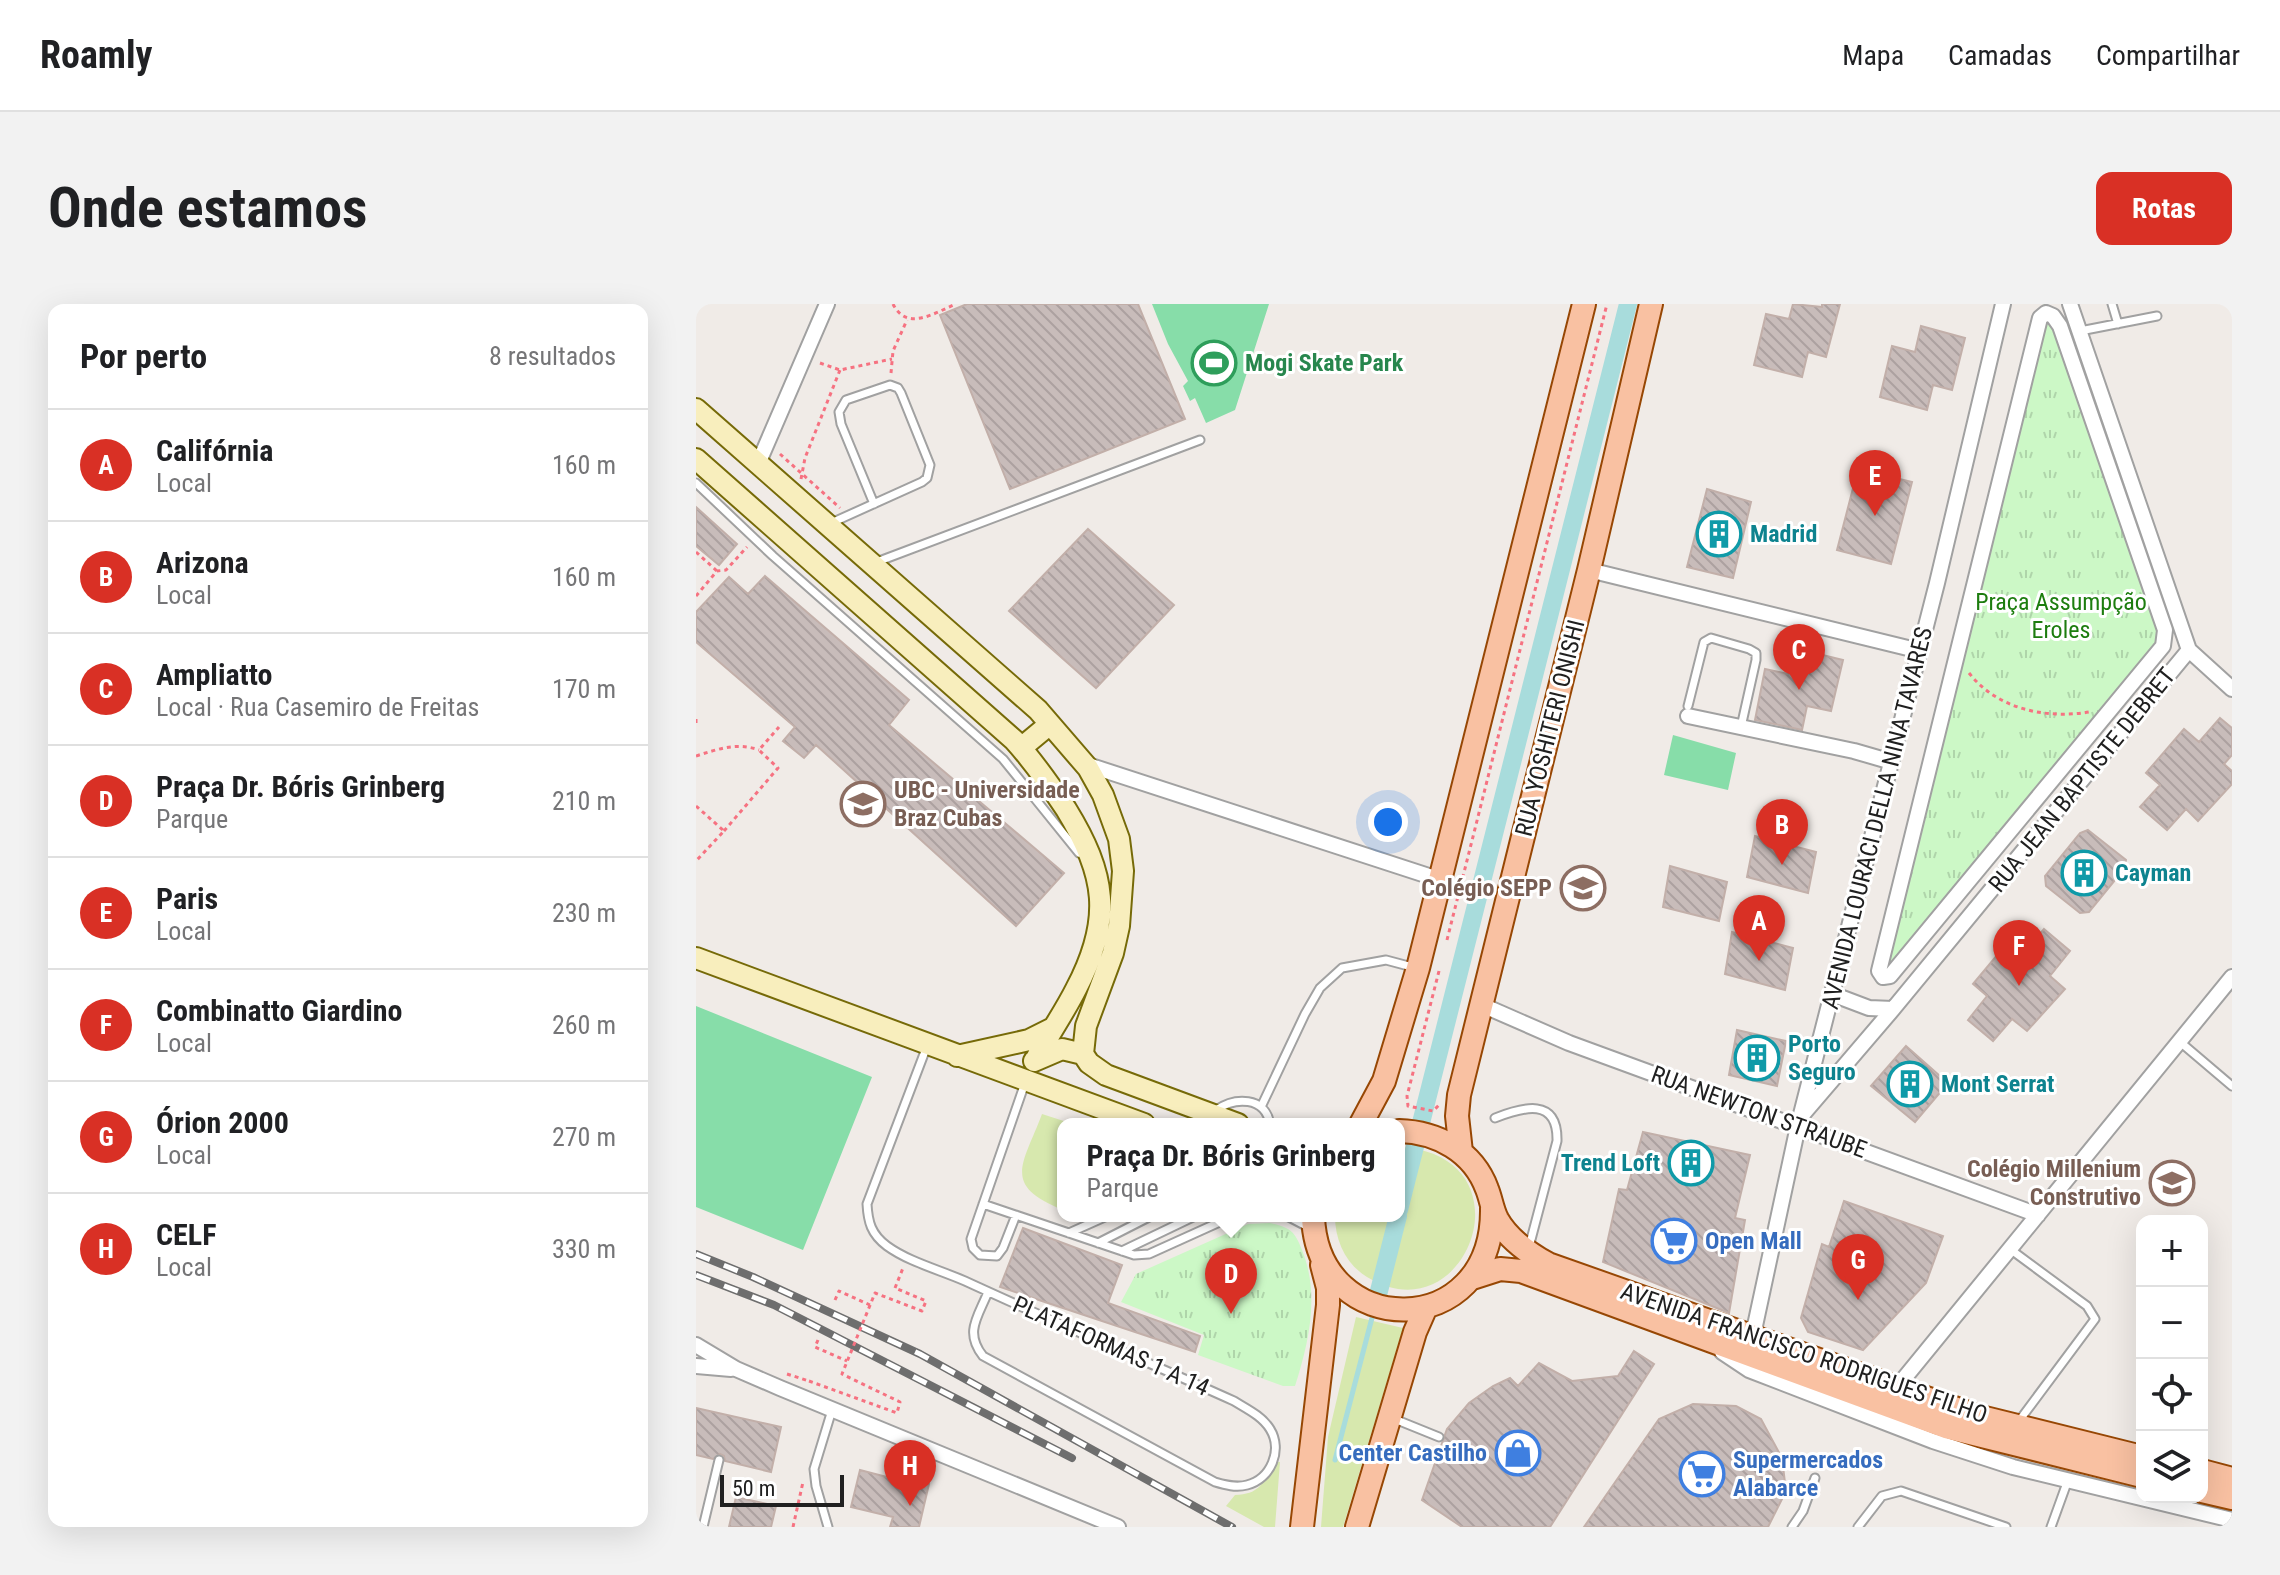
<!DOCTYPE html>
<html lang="pt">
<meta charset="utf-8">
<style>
:root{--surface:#fff;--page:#f2f2f2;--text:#202124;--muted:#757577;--line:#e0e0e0;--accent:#d93025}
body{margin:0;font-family:"Roboto Condensed",sans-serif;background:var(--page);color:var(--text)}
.controls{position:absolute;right:24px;bottom:24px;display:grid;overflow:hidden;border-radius:16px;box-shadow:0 8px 32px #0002}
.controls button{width:72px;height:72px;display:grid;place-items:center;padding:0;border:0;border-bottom:2px solid var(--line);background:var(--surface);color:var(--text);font:40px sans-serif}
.scale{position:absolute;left:24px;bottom:20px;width:124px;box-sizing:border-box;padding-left:8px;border:4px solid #202020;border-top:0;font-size:22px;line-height:28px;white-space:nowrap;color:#202020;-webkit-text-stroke:6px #fff;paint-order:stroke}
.you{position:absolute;left:692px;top:518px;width:28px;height:28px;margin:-20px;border:6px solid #fff;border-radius:50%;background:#1a73e8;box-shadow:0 0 0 12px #1a73e833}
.badge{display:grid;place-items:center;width:52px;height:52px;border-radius:50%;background:var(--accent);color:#fff;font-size:26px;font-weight:700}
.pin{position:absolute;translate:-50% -66px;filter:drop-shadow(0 2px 4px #0008)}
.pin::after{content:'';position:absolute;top:42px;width:28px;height:24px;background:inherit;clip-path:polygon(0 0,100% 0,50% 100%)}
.popup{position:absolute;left:361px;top:814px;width:348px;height:104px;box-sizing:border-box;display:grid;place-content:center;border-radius:16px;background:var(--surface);filter:drop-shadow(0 2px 6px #0005);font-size:26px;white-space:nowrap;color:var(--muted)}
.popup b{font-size:30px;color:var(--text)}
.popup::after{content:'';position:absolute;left:50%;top:100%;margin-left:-16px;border:16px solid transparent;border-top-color:var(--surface)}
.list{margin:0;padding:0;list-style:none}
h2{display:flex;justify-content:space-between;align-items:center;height:104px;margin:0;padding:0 32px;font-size:34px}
h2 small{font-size:26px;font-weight:400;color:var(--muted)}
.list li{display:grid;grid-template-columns:52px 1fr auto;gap:24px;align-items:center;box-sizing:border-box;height:112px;padding:0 32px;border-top:2px solid var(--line)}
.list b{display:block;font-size:30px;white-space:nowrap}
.list p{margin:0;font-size:26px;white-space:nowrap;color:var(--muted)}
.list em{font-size:26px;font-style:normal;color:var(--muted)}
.icon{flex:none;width:44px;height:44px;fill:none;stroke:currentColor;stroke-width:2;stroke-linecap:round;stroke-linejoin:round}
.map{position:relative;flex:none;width:1536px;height:1223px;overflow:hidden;border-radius:16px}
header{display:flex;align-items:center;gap:48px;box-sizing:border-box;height:112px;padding:0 40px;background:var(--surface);border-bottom:2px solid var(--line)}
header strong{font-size:38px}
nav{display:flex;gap:44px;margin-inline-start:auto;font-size:28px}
.intro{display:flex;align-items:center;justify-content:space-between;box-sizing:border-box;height:192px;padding:0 48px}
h1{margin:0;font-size:56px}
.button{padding:20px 36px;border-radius:16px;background:var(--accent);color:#fff;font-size:28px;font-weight:700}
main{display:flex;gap:48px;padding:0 48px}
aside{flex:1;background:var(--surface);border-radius:16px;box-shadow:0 8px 32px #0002}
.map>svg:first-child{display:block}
.grass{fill:#d7e8ae}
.park{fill:url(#park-tufts)}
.pitch{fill:#87dda9}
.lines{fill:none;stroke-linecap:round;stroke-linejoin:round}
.stream{stroke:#a8dcdc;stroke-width:5}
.canal{stroke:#a8dcdc;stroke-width:18}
.building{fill:url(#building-back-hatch);stroke:#c2afa9;stroke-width:2}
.lane-casing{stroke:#a1a1a1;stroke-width:11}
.street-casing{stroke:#a1a1a1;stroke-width:18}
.secondary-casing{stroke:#766a08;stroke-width:24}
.primary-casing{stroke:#974704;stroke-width:26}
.path{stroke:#f67281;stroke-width:3;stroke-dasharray:4 4;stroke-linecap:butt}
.lane{stroke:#fff;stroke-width:7}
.street{stroke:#fff;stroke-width:14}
.secondary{stroke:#f8eebd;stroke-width:20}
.primary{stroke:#f9c1a2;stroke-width:22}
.rail-casing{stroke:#6e6e6e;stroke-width:8}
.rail{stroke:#fff;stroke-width:5;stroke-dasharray:15;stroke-linecap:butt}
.path-bridge{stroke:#f67281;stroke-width:3;stroke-dasharray:4 4;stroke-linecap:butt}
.labels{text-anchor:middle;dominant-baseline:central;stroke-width:6;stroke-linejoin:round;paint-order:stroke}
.leisure-label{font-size:24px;font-weight:bold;fill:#27864d;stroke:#fff;text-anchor:start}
.culture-label{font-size:24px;font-weight:bold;fill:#0d838f;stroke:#fff;text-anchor:start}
.park-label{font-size:24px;fill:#1d7d0f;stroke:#fff}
.street-label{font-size:24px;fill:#202020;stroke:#fff}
.education-label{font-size:24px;font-weight:bold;fill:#785e54;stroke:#fff;text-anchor:end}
.shop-label{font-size:24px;font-weight:bold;fill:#366cbe;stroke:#fff;text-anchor:start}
</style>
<header>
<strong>Roamly</strong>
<nav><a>Mapa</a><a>Camadas</a><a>Compartilhar</a></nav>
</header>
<div class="intro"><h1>Onde estamos</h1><a class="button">Rotas</a></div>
<main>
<aside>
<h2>Por perto<small>8 resultados</small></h2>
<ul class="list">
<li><span class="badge">A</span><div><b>Califórnia</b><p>Local</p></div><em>160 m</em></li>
<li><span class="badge">B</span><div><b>Arizona</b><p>Local</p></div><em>160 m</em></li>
<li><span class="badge">C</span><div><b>Ampliatto</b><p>Local · Rua Casemiro de Freitas</p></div><em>170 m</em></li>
<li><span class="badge">D</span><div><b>Praça Dr. Bóris Grinberg</b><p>Parque</p></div><em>210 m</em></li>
<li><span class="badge">E</span><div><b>Paris</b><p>Local</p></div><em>230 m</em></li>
<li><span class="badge">F</span><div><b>Combinatto Giardino</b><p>Local</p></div><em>260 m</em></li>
<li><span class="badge">G</span><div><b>Órion 2000</b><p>Local</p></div><em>270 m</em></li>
<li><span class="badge">H</span><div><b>CELF</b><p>Local</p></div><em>330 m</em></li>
</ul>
</aside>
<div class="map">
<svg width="1536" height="1223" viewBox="0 0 1536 1223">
<defs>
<pattern id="park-tufts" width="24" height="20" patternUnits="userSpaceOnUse" patternTransform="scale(2)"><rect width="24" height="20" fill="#ccf8c6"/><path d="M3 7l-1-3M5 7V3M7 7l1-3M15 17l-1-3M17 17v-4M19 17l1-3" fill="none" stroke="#afd4aa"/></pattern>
<pattern id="building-back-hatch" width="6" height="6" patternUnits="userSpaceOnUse" patternTransform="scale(2)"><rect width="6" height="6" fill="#c8bcba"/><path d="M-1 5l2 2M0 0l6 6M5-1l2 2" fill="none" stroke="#aca1a0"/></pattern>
</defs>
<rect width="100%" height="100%" fill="#f0ebe7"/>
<!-- grass -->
<path class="grass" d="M 346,810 L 377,820 L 367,820 L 367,906 C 305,881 327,861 346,810 Z
M 703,843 C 838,850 772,1035 671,973 C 650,960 639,937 639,912 L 703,912 Z
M 660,1013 L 707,1024 L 647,1223 L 625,1223 L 632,1133 Z
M 579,1158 L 584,1158 L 579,1223 L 568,1223 L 530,1202 L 539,1191 C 565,1190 567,1178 579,1158 Z"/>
<!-- park -->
<path class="park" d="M 1348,0 L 1358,5 L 1472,341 L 1190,682 L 1181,680 L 1175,664 L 1340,7 Z
M 574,919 C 579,920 587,922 592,925 C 599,929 603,938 606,946 C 624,990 613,1038 599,1082 L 587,1082 L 502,1051 L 508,1031 L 425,998 L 440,970 L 552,920 Z"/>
<!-- pitch -->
<path class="pitch" d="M 456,0 L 573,0 L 539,106 L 510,119 L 499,94 L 494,97 L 487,82 L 492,77 L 472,40 Z
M 977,431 L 1040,449 L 1032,486 L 968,471 Z
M 0,702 L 176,773 L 107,946 L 0,903 Z"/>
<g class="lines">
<!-- stream -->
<path class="stream" d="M 639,1156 L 677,1010"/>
<!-- canal -->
<path class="canal" d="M 703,906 L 932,0
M 682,991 L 702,912"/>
</g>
<!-- building -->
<path class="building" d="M 271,0 L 442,0 L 489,115 L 314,185 L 244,11 Z
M 1097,0 L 1126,3 L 1126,0 L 1144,0 L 1130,53 L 1112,48 L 1106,73 L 1058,61 L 1070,10 L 1093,15 Z
M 1225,22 L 1269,34 L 1256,86 L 1237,81 L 1231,106 L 1184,93 L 1196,42 L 1219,48 Z
M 1162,165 L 1216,178 L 1195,260 L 1141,246 Z
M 1011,185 L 1055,198 L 1037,274 L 991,263 Z
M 0,203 L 41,240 L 23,261 L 0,242 Z
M 392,225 L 478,301 L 400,384 L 313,307 Z
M 69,272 L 213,396 L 193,421 L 368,569 L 320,622 L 120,441 L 108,454 L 87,437 L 99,423 L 0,338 L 0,308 L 33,273 L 52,290 Z
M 1098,344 L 1147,356 L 1135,407 L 1111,402 L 1106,426 L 1059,416 L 1069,365 L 1092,370 Z
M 1524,414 L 1536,424 L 1536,451 L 1528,460 L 1536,467 L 1536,480 L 1502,517 L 1490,505 L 1471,526 L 1444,503 L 1464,481 L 1450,469 L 1488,425 L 1503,438 Z
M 1392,526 L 1430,556 L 1428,565 L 1393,608 L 1384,609 L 1350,582 L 1349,572 L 1384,529 Z
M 1059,532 L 1120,548 L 1112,589 L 1051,573 Z
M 974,562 L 1031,578 L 1023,617 L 967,603 Z
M 1348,625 L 1374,647 L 1354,672 L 1369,685 L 1331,727 L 1316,715 L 1297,737 L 1272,716 L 1291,692 L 1277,680 L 1313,637 L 1328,649 Z
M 1036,628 L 1097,644 L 1089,686 L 1029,670 Z
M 1041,726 L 1090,737 L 1081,782 L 1033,771 Z
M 1210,742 L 1252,779 L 1219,818 L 1175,782 Z
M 947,828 L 1054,851 L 1039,914 L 1049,916 L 1033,1009 L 907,958 L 923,885 L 931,886 Z
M 1148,897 L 1247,932 L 1230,979 L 1167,1046 L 1112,1028 L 1105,1014 L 1126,940 L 1133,943 Z
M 327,924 L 426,961 L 412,999 L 504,1032 L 499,1048 L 304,983 Z
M 938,1047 L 958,1060 L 854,1223 L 766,1223 L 726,1196 L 751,1125 L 773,1099 L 797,1082 L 814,1074 L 822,1082 L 843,1059 L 876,1077 L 922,1072 Z
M 997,1100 L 1040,1102 L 1065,1115 L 1086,1154 L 1090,1187 L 1072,1223 L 888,1223 L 963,1115 Z
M 0,1104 L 85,1123 L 75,1168 L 29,1157 L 28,1152 L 24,1150 L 17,1155 L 0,1151 Z
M 164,1166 L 206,1177 L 207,1173 L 233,1180 L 223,1223 L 194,1223 L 197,1213 L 155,1203 Z
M 40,1193 L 80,1202 L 75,1223 L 33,1223 Z"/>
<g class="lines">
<!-- lane casing -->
<g class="lane-casing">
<path id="lane" d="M 1416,0 L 1422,20
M 1384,27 L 1461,12
M 0,179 L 77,252 L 307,455 L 383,549
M 133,220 L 226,178 L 231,174 L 234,161 L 205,89 L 202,84 L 194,81 L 150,96 L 143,108 L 145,120 L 178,200
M 178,259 L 504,136
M 992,402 L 1008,338 L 1015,334 L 1053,345 L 1060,349 L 1060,356 L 1045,423
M 1483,737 L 1536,782
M 231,742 L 171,900 C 172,918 175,930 191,942 C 213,958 244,966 269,977 C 358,1018 449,1057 538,1097 C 551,1105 566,1112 574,1125 C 587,1146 575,1175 551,1181 C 540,1184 529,1181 519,1178 L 287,1052 C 268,1028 282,1013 292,988
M 565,803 L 609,710 L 624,684 L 646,664 L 690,656 L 720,664
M 520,806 C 539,793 569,792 574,820
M 799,814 C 827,803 862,793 861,837 L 833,943
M 287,900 L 438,951 L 453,950 L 537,912
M 320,911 L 307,944 L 301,952 L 284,951 L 277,944 L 275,935 L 329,779
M 591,912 L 614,924
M 373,929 L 411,912
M 402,939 L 455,912
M 1314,945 L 1391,1002 L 1399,1015 L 1323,1117
M 426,947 L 499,912
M 696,1114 L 743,1133
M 7,1223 L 23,1156
M 132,1223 L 120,1182 L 118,1165 L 136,1106
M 1096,1223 L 1107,1207 L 1119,1174
M 1162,1223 L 1186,1192 L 1205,1187 L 1310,1223
M 1355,1223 L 1372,1176"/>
</g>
<!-- street casing -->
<g class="street-casing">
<path id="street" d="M 1350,9 L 1357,12 L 1364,22 L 1469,326 L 1467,342 L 1194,672 L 1187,673 L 1183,667 L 1344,14 Z
M 62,160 L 131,0
M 893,266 L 1224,347
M 1493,346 L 1536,385
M 992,412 L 1158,447 L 1196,458
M 389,460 L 745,576
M 1136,690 L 1173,704 L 1197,705
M 786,701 L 873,739 L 1342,911
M 1108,809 L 1197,705 L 1493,346 L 1374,0
M 1057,1031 L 1102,822 L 1241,279 L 1307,0
M 0,1041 L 40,1065 L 84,1084 L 422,1223
M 1026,1048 L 1053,1066 L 1237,1137 L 1317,1163 L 1536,1216
M 0,1062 L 35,1065
M 1197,1088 L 1536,673"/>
</g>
<!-- secondary casing -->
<g class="secondary-casing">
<path id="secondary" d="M 0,105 L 342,406 L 392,464 L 407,491 L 423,535 L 427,567 L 423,622 L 417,649 L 390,722 L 387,750 L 393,759 L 410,771 L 542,820
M 0,155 L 318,436 C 337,457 354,481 370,505 C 410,570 417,615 380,685 C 368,709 352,731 340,755
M 325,444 L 354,420
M 0,654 L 448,820
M 261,752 L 333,736 L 355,725
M 338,757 L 366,745 L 387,750"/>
</g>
<!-- primary casing -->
<g class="primary-casing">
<path id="primary" d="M 665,820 L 688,777 L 722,664 L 888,0
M 703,827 C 741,828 777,847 791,885 C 795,895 796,905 801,915 C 812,935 832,949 852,960 L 1281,1112 L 1446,1153
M 765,848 L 761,812 L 763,791 L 893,266 L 955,0
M 617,912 C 621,1037 798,1039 796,904
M 776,974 L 804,965 L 825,967 L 1250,1123 L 1446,1172
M 1506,1167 L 1536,1175
M 1506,1187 L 1536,1194
M 606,1223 L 632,1001 L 632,984 L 626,961
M 661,1223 L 719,1028 L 730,1003"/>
</g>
<!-- path -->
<path class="path" d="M 197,0 C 211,28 238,9 260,0
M 124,59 L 144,66 L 196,55
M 195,69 L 197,47 L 211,16
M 84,150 L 144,204
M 105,175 L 109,154 L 144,66
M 0,248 L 21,267
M 0,292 L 21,267 L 30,266 L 51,243
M 1273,369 C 1302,406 1351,415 1393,408
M 0,415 L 0,421
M 0,452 C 22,445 41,438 63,446
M 0,502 L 28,527 L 0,557
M 28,527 L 82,464 L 63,446 L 83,423
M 751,636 L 911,0
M 743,667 L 711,792 L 712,802 L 737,807 L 743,801
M 199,984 L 207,964
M 139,996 L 143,987 L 174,1001
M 122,1036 L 119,1043 L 151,1057
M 91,1070 L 113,1077
M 97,1223 L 107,1178"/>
<!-- lane -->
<use href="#lane" class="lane"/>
<!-- street -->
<use href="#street" class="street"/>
<!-- secondary -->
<use href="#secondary" class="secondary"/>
<!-- primary -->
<use href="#primary" class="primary"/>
<!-- rail casing -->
<g class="rail-casing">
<path id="rail" d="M 0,950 L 57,973 L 224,1050 L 536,1223
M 0,971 L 78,1001 L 376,1154"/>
</g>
<!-- rail -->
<use href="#rail" class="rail"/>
<!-- path-bridge -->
<path class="path-bridge" d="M 113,1077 L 201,1109 L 204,1098 L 146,1070 L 179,989 L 226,1007 L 230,997 L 199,984"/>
</g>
<!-- icons -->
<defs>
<g id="stadium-ring" transform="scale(2.3)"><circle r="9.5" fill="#fff" stroke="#2e9e5b" stroke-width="1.5"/><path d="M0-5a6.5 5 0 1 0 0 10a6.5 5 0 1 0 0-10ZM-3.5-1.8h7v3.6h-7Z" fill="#2e9e5b"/></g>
<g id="building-ring" transform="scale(2.3)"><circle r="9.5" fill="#fff" stroke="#0f9aa8" stroke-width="1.5"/><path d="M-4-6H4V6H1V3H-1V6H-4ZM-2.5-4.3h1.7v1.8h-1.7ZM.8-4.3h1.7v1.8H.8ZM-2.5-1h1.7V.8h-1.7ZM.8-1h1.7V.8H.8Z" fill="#0f9aa8"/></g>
<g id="university-ring" transform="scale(2.3)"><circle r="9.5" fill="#fff" stroke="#8d6e63" stroke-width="1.5"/><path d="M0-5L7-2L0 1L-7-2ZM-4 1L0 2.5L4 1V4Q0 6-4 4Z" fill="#8d6e63"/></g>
<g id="school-ring" transform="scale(2.3)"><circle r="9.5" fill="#fff" stroke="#8d6e63" stroke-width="1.5"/><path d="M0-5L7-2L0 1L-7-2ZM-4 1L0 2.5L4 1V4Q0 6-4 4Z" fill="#8d6e63"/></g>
<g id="supermarket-ring" transform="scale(2.3)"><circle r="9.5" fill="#fff" stroke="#3f7fe0" stroke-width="1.5"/><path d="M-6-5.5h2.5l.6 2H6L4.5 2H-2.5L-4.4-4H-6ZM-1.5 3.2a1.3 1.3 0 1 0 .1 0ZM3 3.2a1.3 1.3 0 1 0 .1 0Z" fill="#3f7fe0"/></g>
<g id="shop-ring" transform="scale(2.3)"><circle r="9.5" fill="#fff" stroke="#3f7fe0" stroke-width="1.5"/><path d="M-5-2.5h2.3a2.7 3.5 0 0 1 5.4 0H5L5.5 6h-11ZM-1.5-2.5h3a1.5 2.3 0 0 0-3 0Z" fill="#3f7fe0"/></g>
</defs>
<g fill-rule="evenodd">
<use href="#stadium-ring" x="518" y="59"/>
<use href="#building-ring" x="1023" y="230"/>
<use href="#university-ring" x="167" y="500"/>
<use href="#building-ring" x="1388" y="569"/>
<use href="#school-ring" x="887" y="584"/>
<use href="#building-ring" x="1061" y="754"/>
<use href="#building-ring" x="1214" y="780"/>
<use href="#building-ring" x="995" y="859"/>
<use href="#school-ring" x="1476" y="879"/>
<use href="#supermarket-ring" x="978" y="937"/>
<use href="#shop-ring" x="822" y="1149"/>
<use href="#supermarket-ring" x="1006" y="1170"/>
</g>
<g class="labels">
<!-- leisure labels -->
<g class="leisure-label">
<text x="549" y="59">Mogi Skate Park</text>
</g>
<!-- culture labels -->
<g class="culture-label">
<text x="1054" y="230">Madrid</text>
<text x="1419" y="569">Cayman</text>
<text x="1092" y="740">Porto<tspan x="1092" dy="28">Seguro</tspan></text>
<text x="1245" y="780">Mont Serrat</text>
<text x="964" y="859" text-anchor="end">Trend Loft</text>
</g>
<!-- park labels -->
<g class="park-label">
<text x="1365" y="298">Praça Assumpção<tspan x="1365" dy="28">Eroles</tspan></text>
</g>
<!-- street labels -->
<g class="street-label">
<text transform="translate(854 424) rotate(-76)">RUA YOSHITERI ONISHI</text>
<text transform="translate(1386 476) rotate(-51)">RUA JEAN BAPTISTE DEBRET</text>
<text transform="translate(1181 514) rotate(-76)">AVENIDA LOURACI DELLA NINA TAVARES</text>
<text transform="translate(1063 808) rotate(20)">RUA NEWTON STRAUBE</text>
<text transform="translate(415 1042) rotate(24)">PLATAFORMAS 1 A 14</text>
<text transform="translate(1108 1049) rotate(19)">AVENIDA FRANCISCO RODRIGUES FILHO</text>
</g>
<!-- education labels -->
<g class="education-label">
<text x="198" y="486" text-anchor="start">UBC - Universidade<tspan x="198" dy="28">Braz Cubas</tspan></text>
<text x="856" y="584">Colégio SEPP</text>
<text x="1445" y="865">Colégio Millenium<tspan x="1445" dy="28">Construtivo</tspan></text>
</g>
<!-- shop labels -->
<g class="shop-label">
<text x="1009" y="937">Open Mall</text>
<text x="791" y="1149" text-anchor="end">Center Castilho</text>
<text x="1037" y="1156">Supermercados<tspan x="1037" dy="28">Alabarce</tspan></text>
</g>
</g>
</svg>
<div class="controls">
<button>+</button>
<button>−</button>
<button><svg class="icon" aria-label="locate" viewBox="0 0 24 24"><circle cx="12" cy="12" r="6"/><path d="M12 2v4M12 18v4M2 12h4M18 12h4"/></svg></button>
<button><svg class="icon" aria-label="layers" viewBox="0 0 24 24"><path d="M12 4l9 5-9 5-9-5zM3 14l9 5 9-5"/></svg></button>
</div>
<div class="scale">50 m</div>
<div class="you"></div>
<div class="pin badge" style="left:1063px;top:657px">A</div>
<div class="pin badge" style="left:1086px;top:561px">B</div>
<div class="pin badge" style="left:1103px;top:386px">C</div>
<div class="pin badge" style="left:535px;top:1010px">D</div>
<div class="popup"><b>Praça Dr. Bóris Grinberg</b>Parque</div>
<div class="pin badge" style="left:1179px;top:212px">E</div>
<div class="pin badge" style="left:1323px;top:682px">F</div>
<div class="pin badge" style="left:1162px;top:996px">G</div>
<div class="pin badge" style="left:214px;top:1202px">H</div>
</div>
</main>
